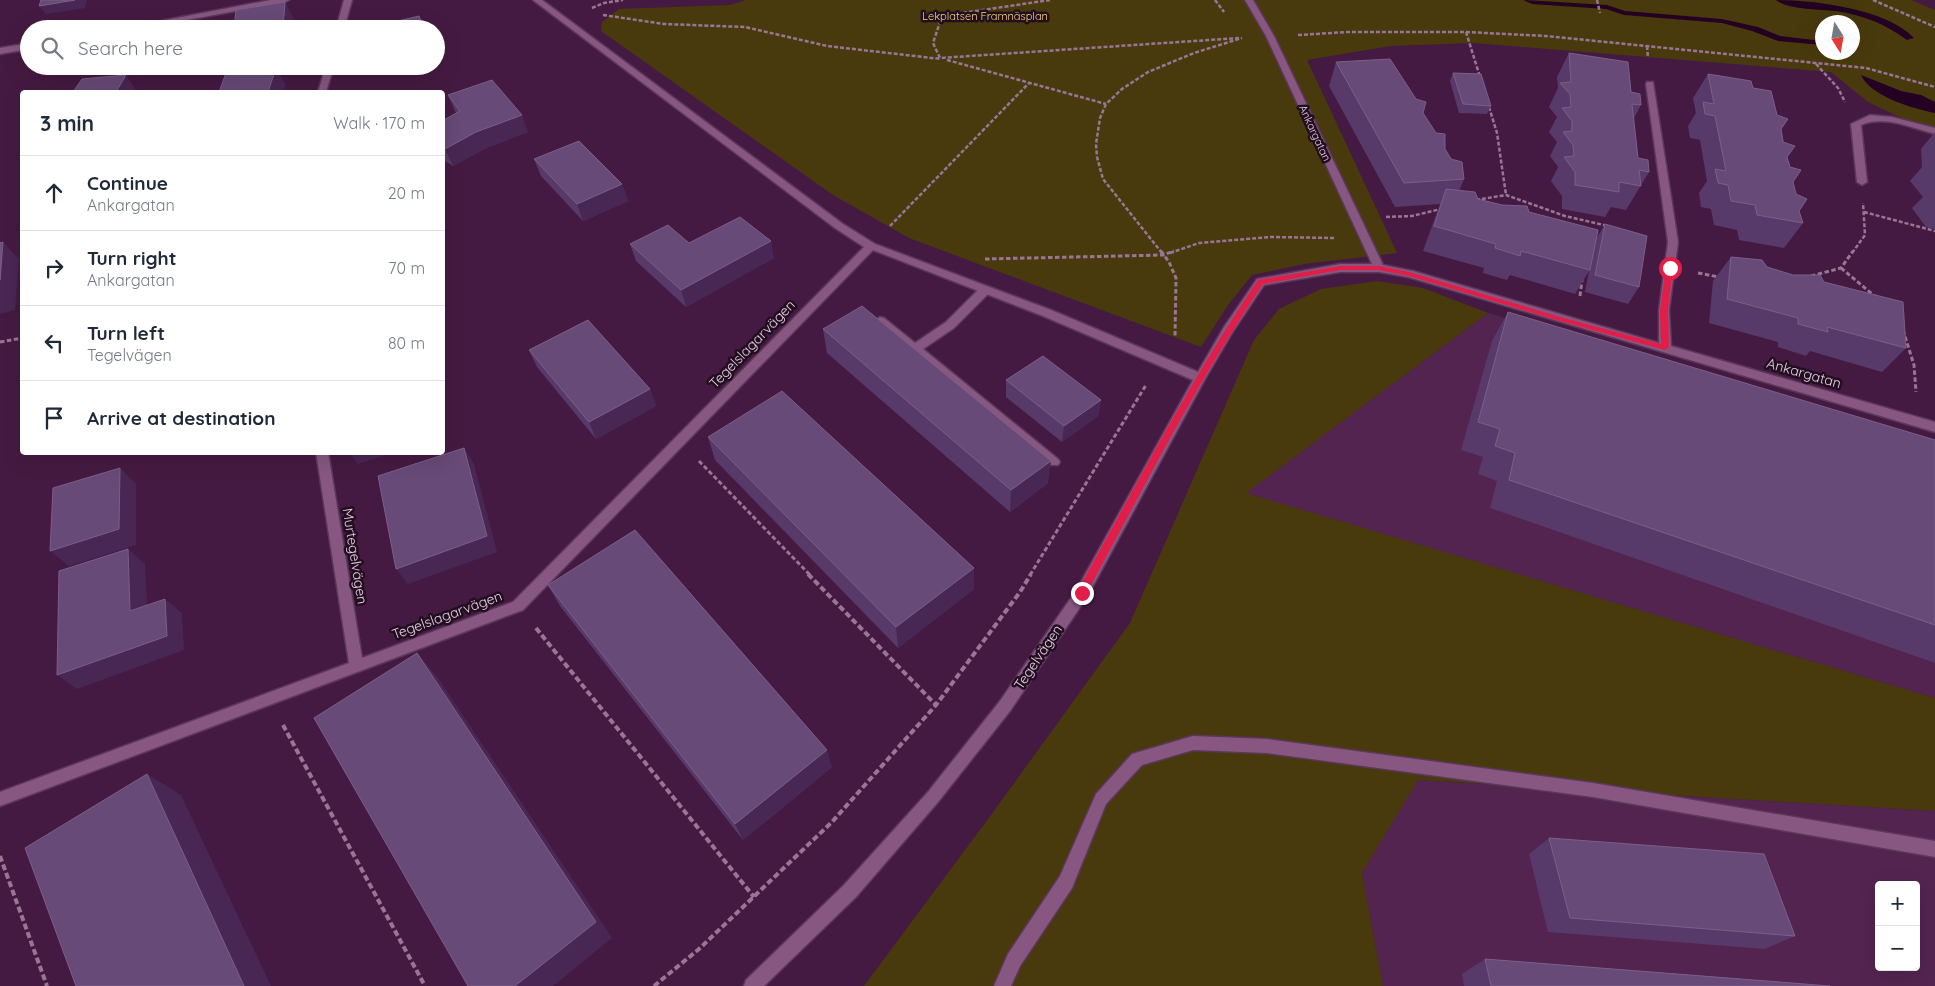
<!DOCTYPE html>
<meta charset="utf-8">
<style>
:root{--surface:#fff;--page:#f2f2f3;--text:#1f2937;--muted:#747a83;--line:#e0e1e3}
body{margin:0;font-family:Quicksand,sans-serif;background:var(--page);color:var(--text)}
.controls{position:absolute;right:15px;bottom:15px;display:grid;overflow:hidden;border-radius:5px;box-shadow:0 5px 20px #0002}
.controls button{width:45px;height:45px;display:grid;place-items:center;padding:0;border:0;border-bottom:1px solid var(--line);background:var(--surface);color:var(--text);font:25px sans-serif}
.compass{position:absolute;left:1815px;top:15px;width:45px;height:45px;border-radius:50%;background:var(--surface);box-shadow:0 5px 20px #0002;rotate:169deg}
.stop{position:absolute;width:15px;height:15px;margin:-11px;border:4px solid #e11d48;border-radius:50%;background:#fff}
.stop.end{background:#e11d48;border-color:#fff;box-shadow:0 1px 5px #0008}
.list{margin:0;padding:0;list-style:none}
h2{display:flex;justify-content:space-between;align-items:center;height:65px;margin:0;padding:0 20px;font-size:21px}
h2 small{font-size:16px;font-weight:400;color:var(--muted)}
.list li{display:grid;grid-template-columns:32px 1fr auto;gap:15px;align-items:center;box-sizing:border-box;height:75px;padding:0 20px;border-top:1px solid var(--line)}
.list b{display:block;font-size:19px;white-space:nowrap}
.list p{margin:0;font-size:16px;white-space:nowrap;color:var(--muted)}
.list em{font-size:16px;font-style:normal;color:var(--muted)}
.icon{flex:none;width:28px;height:28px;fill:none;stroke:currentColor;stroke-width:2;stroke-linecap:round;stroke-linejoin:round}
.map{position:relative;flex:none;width:1935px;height:986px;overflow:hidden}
.search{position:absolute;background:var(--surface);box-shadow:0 5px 20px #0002;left:20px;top:20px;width:425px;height:55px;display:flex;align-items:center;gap:12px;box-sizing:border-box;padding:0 18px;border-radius:28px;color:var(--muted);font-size:19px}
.panel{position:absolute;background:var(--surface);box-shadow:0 5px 20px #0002;left:20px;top:90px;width:425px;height:365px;border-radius:5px}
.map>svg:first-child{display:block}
.built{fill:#532450;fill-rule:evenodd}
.green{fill:#493a0d;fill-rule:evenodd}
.water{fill:#240122}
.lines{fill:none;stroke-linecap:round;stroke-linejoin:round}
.stream{fill:#240122;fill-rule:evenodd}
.lane-casing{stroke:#5c375a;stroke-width:3}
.street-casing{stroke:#5c375a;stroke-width:3}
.path-far2{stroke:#997695;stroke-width:2.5;stroke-dasharray:4 2;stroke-linecap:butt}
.path-far1{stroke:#997695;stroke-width:3;stroke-dasharray:4.5 2.5;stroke-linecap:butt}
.path{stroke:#997695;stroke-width:4;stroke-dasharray:6 3;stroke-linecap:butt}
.lane{fill:#875782;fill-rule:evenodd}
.street{fill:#875782;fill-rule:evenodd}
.wall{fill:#573a69}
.shaded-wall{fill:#492754}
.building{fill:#674a77;stroke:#7c5f88}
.route{fill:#e11d48}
.labels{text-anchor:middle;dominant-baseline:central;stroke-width:5;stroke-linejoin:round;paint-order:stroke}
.far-park-label{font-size:11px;fill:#fcd872;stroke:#210e1f}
.far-street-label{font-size:11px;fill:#ebd0e7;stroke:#210e1f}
.street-label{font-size:14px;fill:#ebd0e7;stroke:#210e1f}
</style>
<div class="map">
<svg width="1935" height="986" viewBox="0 0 1935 986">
<rect width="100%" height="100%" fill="#451a42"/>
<!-- built -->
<path class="built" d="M 1488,313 L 1935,442 L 1935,698 L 1245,493 Z
M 1417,780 L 1935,811 L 1935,986 L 1383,986 L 1362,873 ZM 1879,885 L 1916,885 L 1916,967 L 1879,967 Z"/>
<!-- green -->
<path class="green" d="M 746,0 L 1911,0 L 1935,10 L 1935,134 L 1868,102 L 1831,72 L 1474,43 L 1390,46 L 1307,60 L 1397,253 L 1304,264 L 1252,275 L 1228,305 L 1201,347 L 909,238 L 833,195 L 601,31 L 602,22 L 619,9 L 730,5 ZM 1822,22 L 1852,22 L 1852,52 L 1822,52 Z
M 1377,281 L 1423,288 L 1488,313 L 1246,493 L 1935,698 L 1935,811 L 1418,780 L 1362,873 L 1383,986 L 864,986 L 991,815 L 1130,623 L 1254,340 L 1279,309 L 1321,289 Z"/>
<!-- water -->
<path class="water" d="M 1861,75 L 1901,91 L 1921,95 L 1935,102 L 1935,113 C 1914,109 1870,96 1861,75 Z"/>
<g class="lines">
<!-- stream -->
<path class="stream" d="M 1523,0 L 1607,5 L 1625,11 L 1722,19 L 1758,27 L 1780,36 L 1822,41 L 1822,45 L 1778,41 L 1752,31 L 1722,23 L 1624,15 L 1606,9 L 1532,4 Z
M 1776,0 C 1814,0 1887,9 1914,38 L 1907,40 C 1885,24 1863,15 1836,11 C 1820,9 1788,10 1776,0 Z
M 1844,52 L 1852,52 L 1853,53 L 1849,56 Z"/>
<!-- lane casing -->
<g class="lane-casing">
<path id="lane" d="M 1870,115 L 1892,117 L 1935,128 L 1935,134 C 1912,128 1884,115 1861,125 L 1867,182 L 1862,185 L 1857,182 L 1851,124 Z
M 985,286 L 990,290 L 989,293 L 954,328 L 923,349 L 1058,459 L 1060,462 L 1058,465 L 1050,465 L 875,321 L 880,317 L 884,318 L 915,343 L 946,322 L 981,287 Z
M 1193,736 L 1267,739 L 1593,783 L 1935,841 L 1935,857 L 1593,797 L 1267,753 L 1193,750 L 1142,765 L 1106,804 L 1072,888 L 1020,966 L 1011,986 L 994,986 L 1008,954 L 1060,876 L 1096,794 L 1132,754 Z"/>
</g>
<!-- street casing -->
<g class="street-casing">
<path id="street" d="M 271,0 L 289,0 L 285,2 L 138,29 L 119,29 Z
M 344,0 L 352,0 L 344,29 L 336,29 Z
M 533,0 L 542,0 L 843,224 L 875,244 L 1051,310 L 1198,372 L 1224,327 L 1257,279 L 1340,264 L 1372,264 L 1266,36 L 1245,0 L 1253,0 L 1274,36 L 1383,265 L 1413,271 L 1659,343 L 1659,310 L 1668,242 L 1646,84 L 1647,82 L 1653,82 L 1678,242 L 1669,310 L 1671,346 L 1935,422 L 1935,432 L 1408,277 L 1379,272 L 1340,272 L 1264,285 L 1232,333 L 1205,379 L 1087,597 L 1010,711 L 938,802 L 856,897 L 764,986 L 744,986 L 746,980 L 844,885 L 928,792 L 1000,701 L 1077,589 L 1193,380 L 1043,316 L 873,250 L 523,610 L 0,806 L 0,792 L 349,663 L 316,452 L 328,452 L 362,658 L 513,602 L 864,247 L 835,228 Z
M 29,43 L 29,49 L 0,54 L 0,48 Z
M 326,66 L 334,66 L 326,92 L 318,92 Z"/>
</g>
<!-- path-far2 -->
<path class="path-far2" d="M 1050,0 L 942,16 L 933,43 L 940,58 L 1239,38
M 1215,0 L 1224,12
M 1597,0 L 1600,13
M 1873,0 L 1935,27
M 592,8 L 604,3 L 623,0
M 603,15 L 664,24 L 745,27 L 827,46 L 941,59
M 1466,32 L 1480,77
M 1298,35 L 1348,32 L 1466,32 L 1546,36 L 1866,68 L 1935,87
M 1647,46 L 1648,58
M 947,60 L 1106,104
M 1816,64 L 1838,88 L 1845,102
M 1489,107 L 1497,133 L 1506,195
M 1476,200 L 1506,195 L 1565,216 L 1608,226
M 1864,212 L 1935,231
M 1386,217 L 1412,216 L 1441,209
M 890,226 L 1030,82
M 1162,253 L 1103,179 L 1097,157 L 1096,144 L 1100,118 L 1106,104 L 1122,89 L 1148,72 L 1194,53 L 1242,38
M 1170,253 L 1199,243 L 1271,237 L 1334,238
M 1852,253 L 1865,235 L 1863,203"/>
<!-- path-far1 -->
<path class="path-far1" d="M 1161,251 L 1169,262 L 1176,278 L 1175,337
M 985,259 L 1163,255 L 1174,251
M 1841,268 L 1877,298
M 1698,273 L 1719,277
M 1811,276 L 1841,268 L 1853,251
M 1580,296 L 1582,280
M 1903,330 L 1914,365 L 1916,392
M 0,342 L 22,338
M 699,461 L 810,575
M 1030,575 L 1146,385"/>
<!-- path -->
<path class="path" d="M 808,574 L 936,705
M 536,628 L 754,897
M 283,725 L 425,986
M 0,856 L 47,986
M 654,986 L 699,949 L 832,822 L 936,705 L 1020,592 L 1031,574"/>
<!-- lane -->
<use href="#lane" class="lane"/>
<!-- street -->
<use href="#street" class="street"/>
</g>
<!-- wall -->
<path class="wall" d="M 1569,53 L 1631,92 L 1641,105 L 1634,118 L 1638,158 L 1649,172 L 1626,210 L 1611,207 L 1605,217 L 1562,209 L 1562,196 L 1551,181 L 1558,167 L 1550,156 L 1557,142 L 1549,132 L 1557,117 L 1549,107 L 1558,88 L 1557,77 Z
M 1336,62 L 1423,113 L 1464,179 L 1459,191 L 1478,199 L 1529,212 L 1595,241 L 1605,224 L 1639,287 L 1628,304 L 1585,292 L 1589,271 L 1575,294 L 1510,275 L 1507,280 L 1483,273 L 1484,268 L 1423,251 L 1440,204 L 1395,207 L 1329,86 Z
M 1453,73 L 1491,106 L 1487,114 L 1459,113 L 1450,81 Z
M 1708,74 L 1753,88 L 1781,129 L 1799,211 L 1803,223 L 1784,248 L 1739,240 L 1737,230 L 1714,225 L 1711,209 L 1701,207 L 1699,193 L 1707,181 L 1700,140 L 1690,138 L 1688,126 L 1696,113 L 1693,98 Z
M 448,95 L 528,132 L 484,149 L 453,166 L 442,159 L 442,121 L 456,113 Z
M 1935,132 L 1935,229 L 1926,227 L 1912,208 L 1923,197 L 1910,181 L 1922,167 L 1921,149 Z
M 534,159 L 622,184 L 628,201 L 583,221 L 541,176 Z
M 689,243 L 774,258 L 686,307 L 636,261 L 630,244 Z
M 1731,257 L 1793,275 L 1824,282 L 1906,348 L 1882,372 L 1810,351 L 1806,356 L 1778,347 L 1778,342 L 1709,323 L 1713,281 Z
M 1508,312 L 1935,440 L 1935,663 L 1490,508 L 1497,481 L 1478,474 L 1483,457 L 1461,450 L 1492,341 Z
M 823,329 L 1048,483 L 1010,512 L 827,353 Z
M 529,350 L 650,389 L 656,406 L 596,439 L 537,367 Z
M 1006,380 L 1101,400 L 1098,416 L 1062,442 L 1006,397 Z
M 708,437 L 974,589 L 898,648 L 715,460 Z
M 548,585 L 832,767 L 743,840 L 560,606 Z
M 1549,838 L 1795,936 L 1765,949 L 1548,932 L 1529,854 Z
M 1485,959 L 1830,986 L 1464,986 L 1462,974 Z"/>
<!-- shaded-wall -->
<path class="shaded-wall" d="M 75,0 L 87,0 L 85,8 L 46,14 L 39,6 Z
M 285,2 L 294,19 L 293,29 L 283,29 Z
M 170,22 L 174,29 L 169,29 Z
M 105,66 L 153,66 L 110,74 Z
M 276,68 L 286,85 L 283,92 L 268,92 Z
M 126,75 L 137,92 L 116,92 Z
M 522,115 L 528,132 L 484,149 L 453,166 L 445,149 L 476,132 Z
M 622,184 L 628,201 L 583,221 L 577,204 Z
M 771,241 L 774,258 L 686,307 L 681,290 Z
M 3,242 L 19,259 L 15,310 L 0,314 L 0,280 Z
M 650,389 L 656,406 L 596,439 L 589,422 Z
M 1101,400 L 1098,416 L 1062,442 L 1064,426 Z
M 464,448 L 474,464 L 497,552 L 408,584 L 396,569 Z
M 349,452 L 395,452 L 358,464 Z
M 1051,461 L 1048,483 L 1010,512 L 1011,490 Z
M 120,468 L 136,484 L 136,545 L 69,566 L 50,551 Z
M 128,549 L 145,564 L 148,625 L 130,611 Z
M 974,568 L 974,589 L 898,648 L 896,627 Z
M 165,599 L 182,613 L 184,650 L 77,689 L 57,675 Z
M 417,653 L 438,678 L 612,938 L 553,986 L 515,986 Z
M 827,750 L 832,767 L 743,840 L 735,824 Z
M 147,774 L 181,795 L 271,986 L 244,986 Z"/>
<!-- building -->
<path class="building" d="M 41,0 L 75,0 L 39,6 Z
M 285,2 L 283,29 L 234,29 L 236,10 Z
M 419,16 L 424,29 L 369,29 L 369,28 Z
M 170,22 L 169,29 L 132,29 Z
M 1569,53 L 1628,62 L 1631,92 L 1640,94 L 1641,105 L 1632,104 L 1638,158 L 1648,160 L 1649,172 L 1639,170 L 1641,186 L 1619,182 L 1619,192 L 1575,185 L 1575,172 L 1564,157 L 1574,156 L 1573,145 L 1563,132 L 1572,131 L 1572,121 L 1562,108 L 1571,107 L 1570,94 L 1560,83 L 1571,82 Z
M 1390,59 L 1416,99 L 1426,102 L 1423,113 L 1436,133 L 1445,134 L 1445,149 L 1451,159 L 1462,162 L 1464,179 L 1404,183 L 1336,62 Z
M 276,68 L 268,92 L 219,92 L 226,73 Z
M 1453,73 L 1481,74 L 1491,106 L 1463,104 Z
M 1708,74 L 1751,81 L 1753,88 L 1771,91 L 1777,115 L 1788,119 L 1781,129 L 1783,142 L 1795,146 L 1787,157 L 1790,167 L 1801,170 L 1793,182 L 1796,194 L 1807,199 L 1799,211 L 1803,223 L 1757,215 L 1755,205 L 1731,201 L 1728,185 L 1718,183 L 1715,169 L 1726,171 L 1715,116 L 1705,114 L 1703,102 L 1714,104 Z
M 126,75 L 116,92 L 73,92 L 82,79 Z
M 492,80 L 522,115 L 476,132 L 445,149 L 442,147 L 442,121 L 460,111 L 448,95 Z
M 579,141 L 622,184 L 577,204 L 534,159 Z
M 1446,189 L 1475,192 L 1478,199 L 1502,205 L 1527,206 L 1529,212 L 1598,230 L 1590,270 L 1521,251 L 1520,256 L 1495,248 L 1496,244 L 1434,226 Z
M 740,217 L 771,241 L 681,290 L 630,244 L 668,225 L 689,243 Z
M 1605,224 L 1647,236 L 1639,287 L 1595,275 Z
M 3,242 L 0,280 L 0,243 Z
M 1731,257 L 1762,260 L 1767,267 L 1793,275 L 1820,275 L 1824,282 L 1903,302 L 1906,348 L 1827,327 L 1828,332 L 1798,324 L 1798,318 L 1727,299 Z
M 862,306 L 1051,461 L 1011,490 L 823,329 Z
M 1508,312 L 1935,440 L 1935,625 L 1509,480 L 1515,453 L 1495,446 L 1500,429 L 1478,422 Z
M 588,320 L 650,389 L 589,422 L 529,350 Z
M 1043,356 L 1101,400 L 1064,426 L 1006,380 Z
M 782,391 L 974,568 L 896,627 L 708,437 Z
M 464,448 L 487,536 L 396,569 L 378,476 Z
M 120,468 L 119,529 L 50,551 L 53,488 Z
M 635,530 L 827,750 L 735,824 L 548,585 Z
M 128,549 L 130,611 L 165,599 L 167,636 L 57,675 L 59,571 Z
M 417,653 L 596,922 L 515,986 L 468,986 L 314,718 Z
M 147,774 L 244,986 L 76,986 L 25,848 Z
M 1549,838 L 1764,854 L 1795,936 L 1570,918 Z
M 1485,959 L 1830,986 L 1491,986 Z"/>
<!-- route -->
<path class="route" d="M 1670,265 L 1673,268 L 1668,310 L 1669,347 L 1665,350 L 1560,321 L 1409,276 L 1379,270 L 1340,270 L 1263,284 C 1196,383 1142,491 1085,596 L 1078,596 L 1078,590 C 1136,486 1191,379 1258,280 L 1340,266 L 1379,266 L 1409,272 L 1560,317 L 1661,344 L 1660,310 L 1666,268 Z"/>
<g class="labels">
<!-- far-park labels -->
<g class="far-park-label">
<text x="985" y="16">Lekplatsen Framnäsplan</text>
</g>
<!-- far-street labels -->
<g class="far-street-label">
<text transform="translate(1315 133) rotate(65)">Ankargatan</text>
</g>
<!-- street labels -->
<g class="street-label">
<text transform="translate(752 344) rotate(-46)">Tegelslagarvägen</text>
<text transform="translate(1804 373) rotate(16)">Ankargatan</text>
<text transform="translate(355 556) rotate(81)">Murtegelvägen</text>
<text transform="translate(447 615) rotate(-20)">Tegelslagarvägen</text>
<text transform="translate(1038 657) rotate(-56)">Tegelvägen</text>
</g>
</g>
</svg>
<div class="controls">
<button>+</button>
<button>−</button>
</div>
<svg class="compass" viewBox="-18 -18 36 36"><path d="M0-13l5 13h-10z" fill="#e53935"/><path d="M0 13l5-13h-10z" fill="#747a83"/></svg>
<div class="stop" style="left:1670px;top:268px"></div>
<div class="stop end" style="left:1082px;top:593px"></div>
<div class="search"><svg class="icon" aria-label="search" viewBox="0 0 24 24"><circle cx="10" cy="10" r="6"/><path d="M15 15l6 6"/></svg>Search here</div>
<section class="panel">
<h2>3 min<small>Walk · 170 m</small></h2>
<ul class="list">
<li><svg class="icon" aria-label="ahead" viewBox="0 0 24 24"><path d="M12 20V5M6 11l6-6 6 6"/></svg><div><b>Continue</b><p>Ankargatan</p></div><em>20 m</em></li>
<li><svg class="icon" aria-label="right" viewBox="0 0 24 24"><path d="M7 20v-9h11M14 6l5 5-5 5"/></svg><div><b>Turn right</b><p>Ankargatan</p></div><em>70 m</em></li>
<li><svg class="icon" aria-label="left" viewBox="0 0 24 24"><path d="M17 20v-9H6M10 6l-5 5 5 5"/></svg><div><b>Turn left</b><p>Tegelvägen</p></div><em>80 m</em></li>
<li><svg class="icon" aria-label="arrive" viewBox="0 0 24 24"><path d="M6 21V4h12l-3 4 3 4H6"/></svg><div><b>Arrive at destination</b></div></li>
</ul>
</section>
</div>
